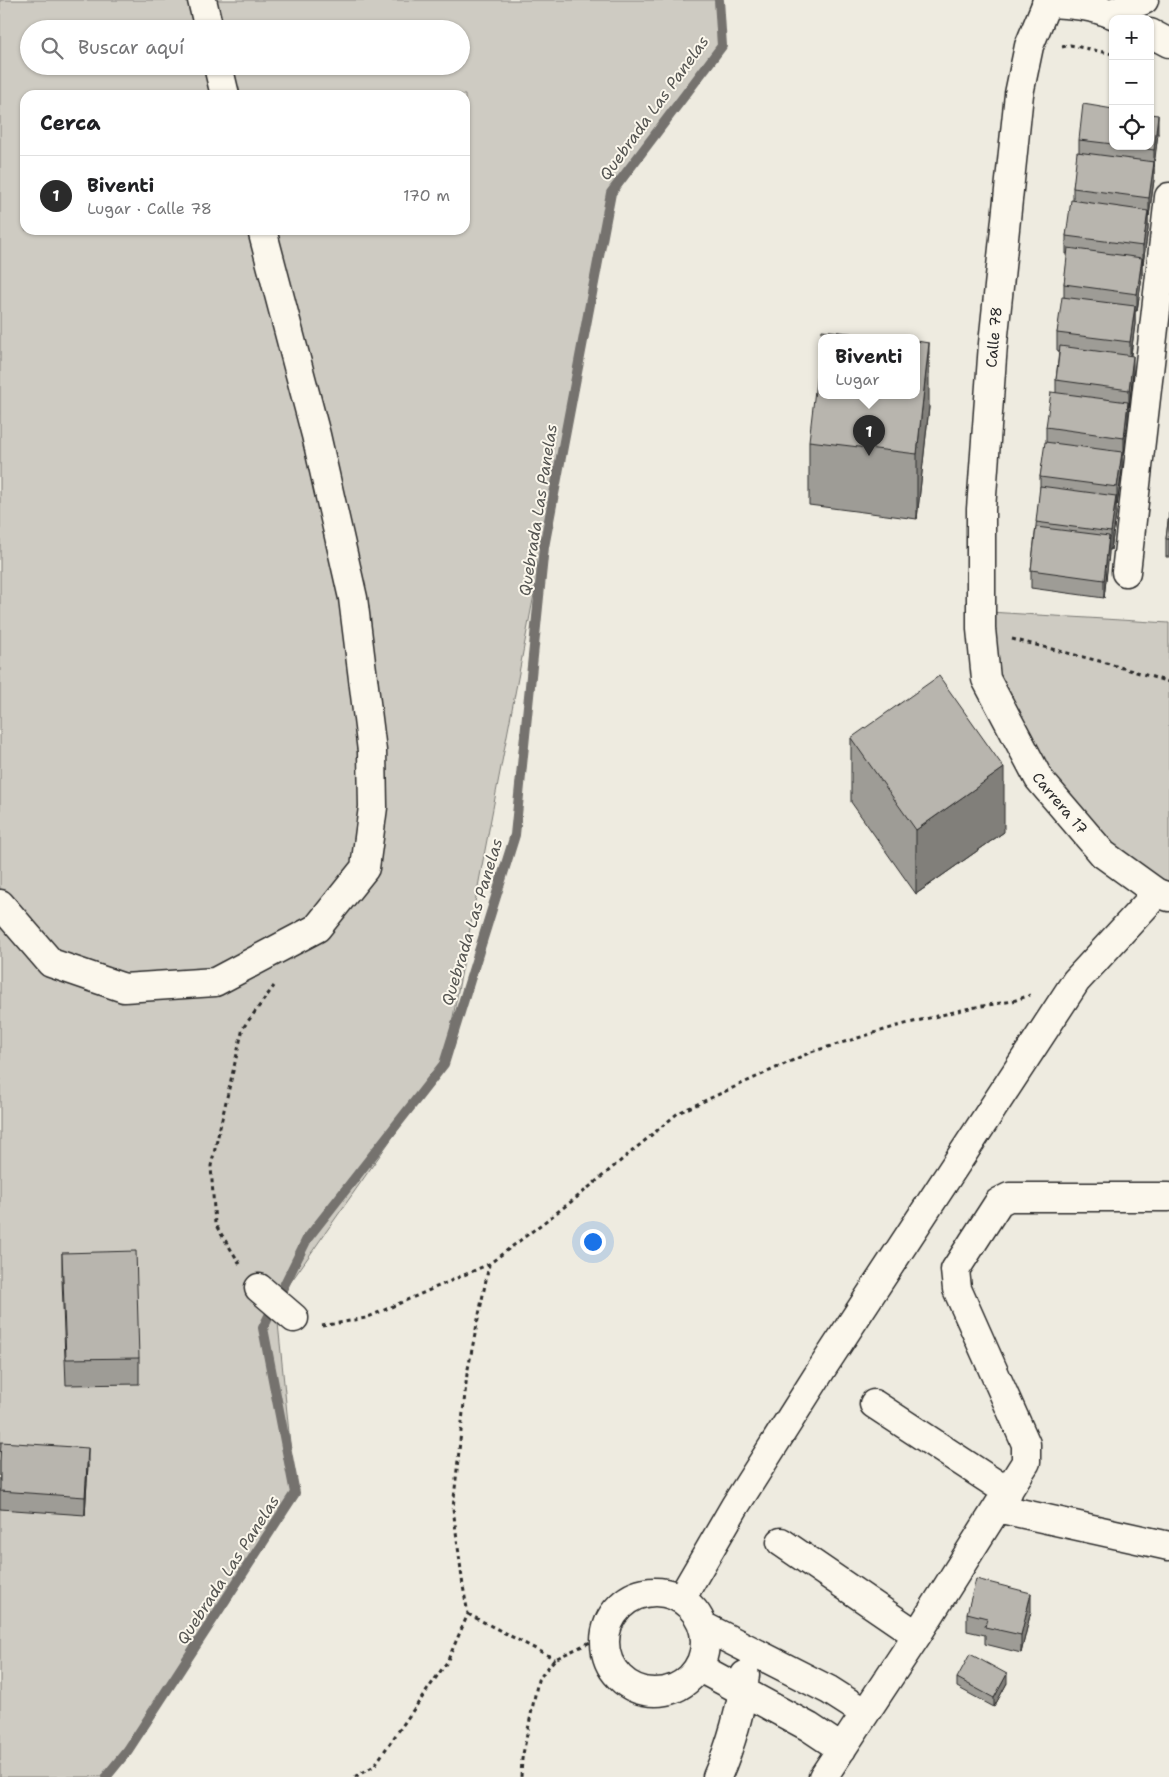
<!DOCTYPE html>
<html lang="es">
<meta charset="utf-8">
<style>
:root{--surface:#fff;--page:#f2f2f2;--text:#202124;--muted:#757577;--line:#e0e0e0;--accent:#2b2b2b}
body{margin:0;font-family:"Shantell Sans",sans-serif;background:var(--page);color:var(--text)}
.controls{position:absolute;right:15px;top:15px;display:grid;overflow:hidden;border-radius:10px;box-shadow:0 1px 4px #0004}
.controls button{width:45px;height:45px;display:grid;place-items:center;padding:0;border:0;border-bottom:1px solid var(--line);background:var(--surface);color:var(--text);font:25px sans-serif}
.you{position:absolute;left:592px;top:1241px;width:18px;height:18px;margin:-12px;border:4px solid #fff;border-radius:50%;background:#1a73e8;box-shadow:0 0 0 8px #1a73e833}
.badge{display:grid;place-items:center;width:32px;height:32px;border-radius:50%;background:var(--accent);color:#fff;font-size:16px;font-weight:700}
.pin{position:absolute;translate:-50% -41px;filter:drop-shadow(0 1px 2px #0008)}
.pin::after{content:'';position:absolute;top:26px;width:18px;height:15px;background:inherit;clip-path:polygon(0 0,100% 0,50% 100%)}
.popup{position:absolute;left:818px;top:334px;width:102px;height:65px;box-sizing:border-box;display:grid;place-content:center;border-radius:10px;background:var(--surface);filter:drop-shadow(0 1px 4px #0005);font-size:16px;white-space:nowrap;color:var(--muted)}
.popup b{font-size:19px;color:var(--text)}
.popup::after{content:'';position:absolute;left:50%;top:100%;margin-left:-10px;border:10px solid transparent;border-top-color:var(--surface)}
.list{margin:0;padding:0;list-style:none}
h2{display:flex;justify-content:space-between;align-items:center;height:65px;margin:0;padding:0 20px;font-size:21px}
h2 small{font-size:16px;font-weight:400;color:var(--muted)}
.list li{display:grid;grid-template-columns:32px 1fr auto;gap:15px;align-items:center;box-sizing:border-box;height:80px;padding:0 20px;border-top:1px solid var(--line)}
.list b{display:block;font-size:19px;white-space:nowrap}
.list p{margin:0;font-size:16px;white-space:nowrap;color:var(--muted)}
.list em{font-size:16px;font-style:normal;color:var(--muted)}
.icon{flex:none;width:28px;height:28px;fill:none;stroke:currentColor;stroke-width:2;stroke-linecap:round;stroke-linejoin:round}
.map{position:relative;flex:none;width:1169px;height:1777px;overflow:hidden}
.search{position:absolute;background:var(--surface);box-shadow:0 1px 4px #0004;left:20px;top:20px;width:450px;height:55px;display:flex;align-items:center;gap:12px;box-sizing:border-box;padding:0 18px;border-radius:28px;color:var(--muted);font-size:19px}
.panel{position:absolute;background:var(--surface);box-shadow:0 1px 4px #0004;left:20px;top:90px;width:450px;height:145px;border-radius:15px}
.map>svg:first-child{display:block}
.green{fill:#cecbc2;stroke:#7c7b76;fill-rule:evenodd}
.lines{fill:none;stroke-linecap:round;stroke-linejoin:round}
.stream{stroke:#74726e;stroke-width:10}
.minor-casing{stroke:#2b2b2b;stroke-width:31}
.tertiary-casing{stroke:#2b2b2b;stroke-width:31}
.path{stroke:#2b2b2b;stroke-width:3;stroke-dasharray:4 4;stroke-linecap:butt}
.minor{stroke:#fbf7ec;stroke-width:28}
.tertiary{stroke:#fbf7ec;stroke-width:28}
.wall{fill:#9e9c96;stroke:#2b2b2b}
.shaded-wall{fill:#817f7a;stroke:#2b2b2b}
.building{fill:#b8b5ae;stroke:#2b2b2b}
.labels{text-anchor:middle;dominant-baseline:central;stroke-width:4;stroke-linejoin:round;paint-order:stroke}
.street-label{font-size:15px;fill:#2b2b2b;stroke:#fbf7ec}
.water-label{font-size:16px;font-style:italic;fill:#555552;stroke:#fbf7ec}
</style>
<div class="map">
<svg width="1169" height="1777" viewBox="0 0 1169 1777">
<rect width="100%" height="100%" fill="#eeebe0"/>
<filter id="ink" filterUnits="userSpaceOnUse"><feTurbulence type="fractalNoise" baseFrequency=".02" numOctaves="2"/><feDisplacementMap in="SourceGraphic" scale="10" xChannelSelector="R" yChannelSelector="G"/><feConvolveMatrix kernelMatrix="1 2 1 2 8 2 1 2 1" color-interpolation-filters="sRGB"/></filter>
<g filter="url(#ink)">
<!-- green -->
<path class="green" d="M 0,0 L 719,0 L 722,46 L 611,193 L 444,1064 L 276,1303 L 295,1493 L 128,1750 L 106,1777 L 0,1777 ZM 29,29 L 461,29 L 461,66 L 29,66 ZM 25,95 L 465,95 L 465,230 L 25,230 Z
M 989,612 L 1169,623 L 1169,886 L 1108,845 L 1045,771 L 999,671 Z"/>
<g class="lines">
<!-- stream -->
<path class="stream" d="M 106,1777 L 128,1750 L 295,1493 L 263,1328 L 307,1239 L 444,1064 L 515,835 L 544,547 L 611,193 L 722,46 L 719,0"/>
<!-- minor casing -->
<g class="minor-casing">
<path id="minor" d="M 202,0 L 209,29
M 1046,3 C 1077,4 1096,6 1124,19
M 1111,13 L 1144,0
M 1150,33 L 1169,43
M 218,66 L 225,95
M 1126,572 L 1169,197
M 0,904 L 51,963 L 124,988 L 215,982 L 317,928 L 365,868 L 373,807 L 372,751 L 353,598 L 316,435 L 262,230
M 259,1288 L 294,1318
M 874,1404 L 1008,1492
M 997,1508 L 1169,1546
M 781,1542 L 917,1635
M605 1642a50 50 0 1 1 100 0a50 50 0 1 1-100 0Z
M 681,1599 L 735,1506 L 823,1367 L 1076,981 L 1157,893
M 703,1626 L 829,1690 L 865,1713
M 700,1668 L 809,1727 L 842,1749
M 717,1777 C 731,1745 741,1710 745,1675
M 823,1777 L 917,1635 L 1026,1462 L 1026,1444 L 957,1289 L 955,1270 L 999,1202 L 1009,1197 L 1169,1197"/>
</g>
<!-- tertiary casing -->
<g class="tertiary-casing">
<g id="tertiary">
<path id="s1" d="M 1048,0 L 1029,46 L 1019,94 L 993,344 L 981,509 L 981,629 L 986,679 L 1039,779 L 1103,854 L 1157,893 L 1169,897"/>
</g>
</g>
<!-- path -->
<path class="path" d="M 1062,47 L 1070,45 L 1113,54
M 1012,639 L 1103,662 L 1169,682
M 240,1264 L 215,1224 L 211,1166 L 243,1028 L 274,986
M 322,1326 L 366,1318 L 489,1264 L 576,1198 L 678,1113 L 811,1052 L 901,1025 L 970,1008 L 1013,1001 L 1030,995
M 468,1614 L 555,1659
M 355,1777 L 374,1766 L 447,1662 L 468,1614 L 463,1586 L 453,1508 L 467,1374 L 489,1265
M 521,1777 L 522,1759 L 538,1680 L 555,1659 L 605,1635"/>
<!-- minor -->
<use href="#minor" class="minor"/>
<!-- tertiary -->
<use href="#tertiary" class="tertiary"/>
</g>
<!-- wall -->
<path class="wall" d="M 1113,109 L 1113,146 L 1150,146 L 1158,133 L 1154,162 L 1154,180 L 1149,216 L 1148,216 L 1148,229 L 1143,264 L 1142,264 L 1142,276 L 1137,311 L 1135,311 L 1135,324 L 1131,355 L 1133,373 L 1129,407 L 1128,407 L 1128,420 L 1124,455 L 1122,455 L 1122,470 L 1117,505 L 1116,505 L 1116,514 L 1111,550 L 1109,550 L 1104,598 L 1031,588 L 1031,570 L 1040,490 L 1040,477 L 1046,442 L 1046,427 L 1056,393 L 1056,380 L 1059,351 L 1057,350 L 1057,333 L 1064,297 L 1064,284 L 1068,254 L 1066,254 L 1066,236 L 1073,201 L 1073,188 L 1079,152 L 1079,140 Z
M 929,407 L 917,519 L 809,505 L 809,441 Z
M 1169,513 L 1169,557 L 1166,557 L 1166,539 Z
M 851,738 L 1004,832 L 916,894 L 851,802 Z
M 62,1253 L 139,1358 L 139,1384 L 66,1385 L 62,1279 Z
M 0,1461 L 88,1465 L 85,1515 L 0,1509 Z
M 1031,1611 L 1021,1653 L 985,1644 L 985,1635 L 967,1631 L 967,1613 Z
M 957,1678 L 1007,1683 L 994,1707 L 957,1687 Z"/>
<!-- shaded-wall -->
<path class="shaded-wall" d="M 1158,115 L 1158,133 L 1154,167 L 1154,150 Z
M 1154,162 L 1154,180 L 1149,216 L 1149,198 Z
M 1148,211 L 1148,229 L 1143,264 L 1143,246 Z
M 1142,258 L 1142,276 L 1137,311 L 1137,294 Z
M 1135,306 L 1135,324 L 1130,360 L 1130,342 Z
M 929,343 L 929,407 L 917,519 L 917,454 Z
M 1133,356 L 1133,373 L 1129,407 L 1129,390 Z
M 1128,402 L 1128,420 L 1124,455 L 1124,438 Z
M 1122,452 L 1122,470 L 1117,505 L 1117,487 Z
M 1116,496 L 1116,514 L 1111,550 L 1111,532 Z
M 1109,536 L 1109,554 L 1104,598 L 1104,580 Z
M 1004,768 L 1004,832 L 916,894 L 916,830 Z
M 88,1448 L 88,1465 L 85,1515 L 85,1497 Z
M 1031,1593 L 1031,1611 L 1021,1653 L 1021,1635 Z
M 1007,1674 L 1007,1683 L 994,1707 L 994,1698 Z"/>
<!-- building -->
<path class="building" d="M 1083,104 L 1113,109 L 1113,144 L 1079,140 Z
M 1150,114 L 1158,115 L 1154,150 L 1128,146 L 1150,146 Z
M 1077,152 L 1154,162 L 1149,198 L 1073,188 Z
M 1071,200 L 1148,211 L 1143,246 L 1066,236 Z
M 1068,248 L 1142,258 L 1137,294 L 1064,284 Z
M 1062,297 L 1135,306 L 1130,342 L 1057,333 Z
M 822,330 L 884,337 L 822,337 L 822,395 L 916,395 L 916,341 L 929,343 L 917,454 L 809,441 Z
M 1060,346 L 1133,356 L 1129,390 L 1056,380 Z
M 1051,392 L 1128,402 L 1124,438 L 1046,427 Z
M 1045,442 L 1122,452 L 1117,487 L 1040,477 Z
M 1040,486 L 1116,496 L 1111,532 L 1036,522 Z
M 1169,513 L 1169,539 L 1166,539 Z
M 1036,527 L 1109,536 L 1104,580 L 1031,570 Z
M 939,676 L 1004,768 L 916,830 L 851,738 Z
M 136,1251 L 139,1358 L 66,1359 L 62,1253 Z
M 1,1442 L 88,1448 L 85,1497 L 0,1491 L 0,1461 Z
M 976,1579 L 1031,1593 L 1021,1635 L 985,1627 L 987,1618 L 967,1613 Z
M 970,1654 L 1007,1674 L 994,1698 L 957,1678 Z"/>
</g>
<g class="labels">
<!-- street labels -->
<g class="street-label">
<text transform="translate(994 337) rotate(-85)">Calle 78</text>
<text stroke="none"><textPath href="#s1" startOffset="831">Carrera 17</textPath></text>
</g>
<!-- water labels -->
<g class="water-label">
<text transform="translate(654 108) rotate(-54)">Quebrada Las Panelas</text>
<text transform="translate(538 510) rotate(-81)">Quebrada Las Panelas</text>
<text transform="translate(472 922) rotate(-73)">Quebrada Las Panelas</text>
<text transform="translate(228 1570) rotate(-57)">Quebrada Las Panelas</text>
</g>
</g>
</svg>
<div class="controls">
<button>+</button>
<button>−</button>
<button><svg class="icon" aria-label="locate" viewBox="0 0 24 24"><circle cx="12" cy="12" r="6"/><path d="M12 2v4M12 18v4M2 12h4M18 12h4"/></svg></button>
</div>
<div class="you"></div>
<div class="pin badge" style="left:869px;top:456px">1</div>
<div class="popup"><b>Biventi</b>Lugar</div>
<div class="search"><svg class="icon" aria-label="search" viewBox="0 0 24 24"><circle cx="10" cy="10" r="6"/><path d="M15 15l6 6"/></svg>Buscar aquí</div>
<section class="panel">
<h2>Cerca<small></small></h2>
<ul class="list">
<li><span class="badge">1</span><div><b>Biventi</b><p>Lugar · Calle 78</p></div><em>170 m</em></li>
</ul>
</section>
</div>
